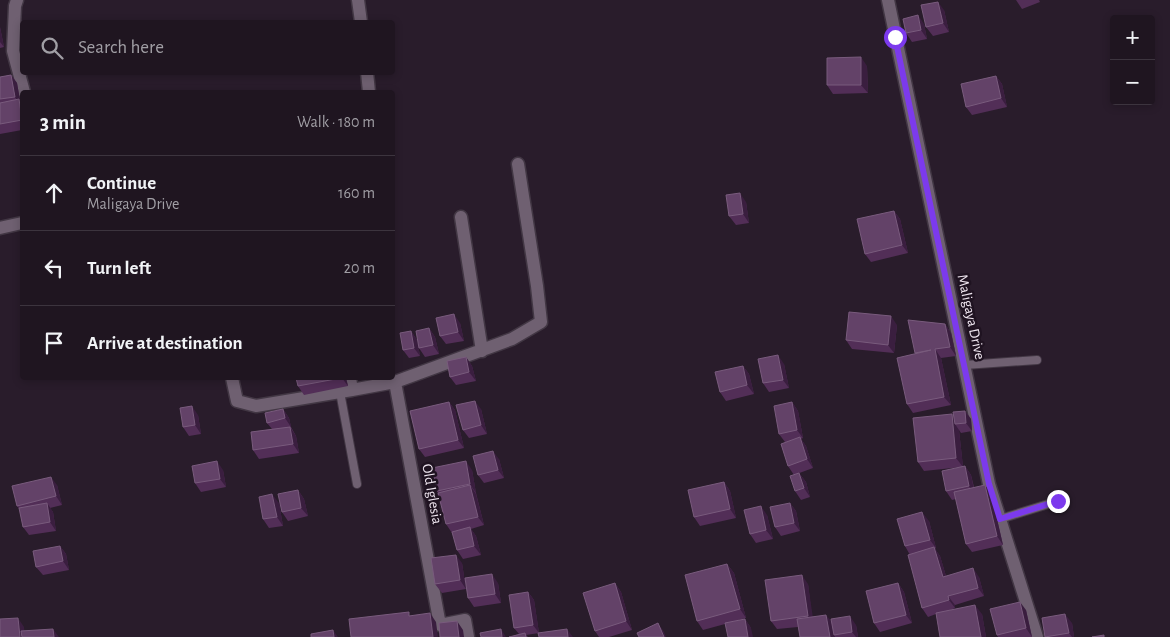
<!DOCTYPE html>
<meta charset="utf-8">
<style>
:root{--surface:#1f1520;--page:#2c222d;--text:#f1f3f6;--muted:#a19fa5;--line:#3c343e}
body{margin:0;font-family:"Alegreya Sans",sans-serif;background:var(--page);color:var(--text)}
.controls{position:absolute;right:15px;top:15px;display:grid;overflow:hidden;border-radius:5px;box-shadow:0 2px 8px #0003}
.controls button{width:45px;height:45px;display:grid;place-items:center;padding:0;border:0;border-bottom:1px solid var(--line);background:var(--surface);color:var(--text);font:25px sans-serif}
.stop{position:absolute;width:15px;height:15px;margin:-11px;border:4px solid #7c3aed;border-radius:50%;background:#fff}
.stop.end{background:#7c3aed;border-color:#fff;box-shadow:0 1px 5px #0008}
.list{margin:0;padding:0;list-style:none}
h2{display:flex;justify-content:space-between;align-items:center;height:65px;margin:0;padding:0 20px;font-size:21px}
h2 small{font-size:16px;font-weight:400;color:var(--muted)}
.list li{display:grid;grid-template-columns:32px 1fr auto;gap:15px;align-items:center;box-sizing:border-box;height:75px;padding:0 20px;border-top:1px solid var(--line)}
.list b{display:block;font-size:19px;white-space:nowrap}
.list p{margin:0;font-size:16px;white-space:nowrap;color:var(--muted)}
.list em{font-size:16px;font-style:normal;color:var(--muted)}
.icon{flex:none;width:28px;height:28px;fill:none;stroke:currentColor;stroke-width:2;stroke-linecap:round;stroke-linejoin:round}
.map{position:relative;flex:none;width:1170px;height:637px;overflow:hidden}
.search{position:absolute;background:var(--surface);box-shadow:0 2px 8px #0003;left:20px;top:20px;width:375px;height:55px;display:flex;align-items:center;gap:12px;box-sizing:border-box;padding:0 18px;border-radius:5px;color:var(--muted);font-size:19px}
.panel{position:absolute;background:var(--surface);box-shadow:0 2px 8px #0003;left:20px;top:90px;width:375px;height:290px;border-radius:5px}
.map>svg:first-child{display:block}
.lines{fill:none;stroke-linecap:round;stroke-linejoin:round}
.service-casing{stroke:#423744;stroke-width:10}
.minor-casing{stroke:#423744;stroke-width:15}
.service{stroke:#6f6071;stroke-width:8}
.minor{stroke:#6f6071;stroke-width:12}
.wall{fill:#522e57}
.shaded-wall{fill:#3a1e3f}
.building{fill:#634268;stroke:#795b7d}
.route{stroke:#7c3aed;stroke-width:6}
.labels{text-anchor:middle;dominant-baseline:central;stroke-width:5;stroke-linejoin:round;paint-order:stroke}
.street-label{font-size:15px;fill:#efe6f0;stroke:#1f1321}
</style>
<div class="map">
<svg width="1170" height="637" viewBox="0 0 1170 637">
<rect width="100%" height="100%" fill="#291c2b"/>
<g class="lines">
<!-- service casing -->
<g class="service-casing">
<path id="service" d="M 965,365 L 1037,360
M 340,392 L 357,484
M 1000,519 L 1058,501"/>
</g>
<!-- minor casing -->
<g class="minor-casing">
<path id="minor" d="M 17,0 L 15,6 L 13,51 L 24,92
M 358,0 L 361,22
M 888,0 L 989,484 L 1037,637
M 367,72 L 369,92
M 461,217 L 482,351
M 0,228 L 22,223
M 232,378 L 237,401 L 256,406 L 352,390
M 350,378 L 352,390 L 395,382 L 440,625 L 465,620 L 468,637
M 395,382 L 512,339 L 541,322 L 537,286 L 518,164"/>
</g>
<!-- service -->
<use href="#service" class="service"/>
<!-- minor -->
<use href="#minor" class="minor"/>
</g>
<!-- wall -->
<path class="wall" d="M 1016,0 L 1039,0 L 1040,2 L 1022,9 Z
M 944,10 L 949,32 L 933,36 L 926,27 Z
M 924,24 L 927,39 L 912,42 L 906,33 Z
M 0,27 L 4,47 L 0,48 Z
M 867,66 L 868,93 L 833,94 L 827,85 Z
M 11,75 L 17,83 L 20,100 L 22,104 L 22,130 L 0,134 L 0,77 Z
M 996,76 L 1002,84 L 1007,107 L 972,115 L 966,107 Z
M 746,202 L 749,223 L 736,225 L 729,216 Z
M 894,211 L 900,219 L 908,253 L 871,262 L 865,254 Z
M 460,323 L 464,341 L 446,344 L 440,336 Z
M 945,324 L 951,333 L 956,356 L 941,358 L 951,405 L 913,413 L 907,404 L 916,353 L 915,353 Z
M 897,325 L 894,353 L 852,349 L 846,340 Z
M 429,328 L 435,337 L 439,354 L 425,357 L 419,348 Z
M 411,331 L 417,340 L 420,356 L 409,358 L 403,350 Z
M 466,357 L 472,366 L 476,381 L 456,385 L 450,377 Z
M 784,364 L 789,388 L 769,392 L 763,383 Z
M 743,366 L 749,374 L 754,394 L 726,401 L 720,392 Z
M 296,378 L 346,378 L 348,386 L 304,395 L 298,386 Z
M 449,402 L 455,410 L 464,448 L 425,457 L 419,449 Z
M 792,402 L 798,411 L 803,438 L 801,439 L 806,446 L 813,468 L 794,475 L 788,466 L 785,442 L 779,434 Z
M 283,409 L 289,418 L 291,427 L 296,436 L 299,453 L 259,459 L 253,450 L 272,429 L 267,423 Z
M 481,409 L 487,434 L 469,438 L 463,430 Z
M 965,411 L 971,419 L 972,431 L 961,433 L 959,430 L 963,467 L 965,466 L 971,475 L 974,487 L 991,493 L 1003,545 L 972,552 L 966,544 L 956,499 L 952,500 L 946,491 L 962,467 L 924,471 L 918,462 L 954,417 Z
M 198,415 L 201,434 L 189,436 L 183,427 Z
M 499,459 L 504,478 L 484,483 L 478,475 Z
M 223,470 L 226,487 L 201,492 L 195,483 Z
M 472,470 L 476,493 L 484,525 L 471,529 L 476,536 L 481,555 L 463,559 L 457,550 L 453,533 L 452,533 L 446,524 L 438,493 L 437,491 Z
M 799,473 L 806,482 L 810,497 L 801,500 L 795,491 Z
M 724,482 L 730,491 L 736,518 L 700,526 L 694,517 Z
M 57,485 L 62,505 L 50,508 L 53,512 L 56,531 L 29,535 L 23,527 L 20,510 L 17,506 Z
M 298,490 L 304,499 L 308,516 L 288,521 L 282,512 Z
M 279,503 L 283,526 L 269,528 L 263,519 Z
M 790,503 L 796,511 L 800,531 L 781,536 L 775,527 Z
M 767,515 L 773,539 L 756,543 L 750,534 Z
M 929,521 L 936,548 L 935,549 L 940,556 L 946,576 L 979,577 L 984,596 L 955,605 L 955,608 L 948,611 L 982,614 L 986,637 L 940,637 L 936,614 L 928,617 L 922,608 L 910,555 L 905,546 Z
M 60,546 L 66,554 L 69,570 L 43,575 L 36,567 Z
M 462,563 L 466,589 L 442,593 L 435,584 Z
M 727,564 L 734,573 L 746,618 L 735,621 L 745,619 L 751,628 L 725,624 L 703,630 L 697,621 Z
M 498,583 L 501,603 L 474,607 L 468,598 Z
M 615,583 L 621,592 L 632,630 L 609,637 L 599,637 L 595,631 Z
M 898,583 L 904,592 L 912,623 L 880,632 L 874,623 Z
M 808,584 L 812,617 L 832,622 L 856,625 L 858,637 L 835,637 L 834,636 L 835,637 L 800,637 L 798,627 L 777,629 L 771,621 Z
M 528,592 L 534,600 L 539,633 L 526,635 L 528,637 L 509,637 L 519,634 L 514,628 Z
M 1026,610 L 1032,637 L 998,637 L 997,635 Z
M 1072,623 L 1074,637 L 1045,637 Z"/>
<!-- shaded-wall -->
<path class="shaded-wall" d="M 938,2 L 944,10 L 949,32 L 943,23 Z
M 918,15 L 924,24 L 927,39 L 921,30 Z
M 0,27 L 4,47 L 0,42 Z
M 861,57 L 867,66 L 868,93 L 861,85 Z
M 11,75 L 17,83 L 20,100 L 22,104 L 22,117 L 20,104 L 15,97 Z
M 996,76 L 1002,84 L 1007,107 L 1001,98 Z
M 740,193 L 746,202 L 749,223 L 743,214 Z
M 894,211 L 900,219 L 908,253 L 902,245 Z
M 454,314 L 460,323 L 464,341 L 458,332 Z
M 891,316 L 897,325 L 894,353 L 888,345 Z
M 945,324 L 951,333 L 956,356 L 950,347 Z
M 429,328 L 435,337 L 439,354 L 433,345 Z
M 411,331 L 417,340 L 420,356 L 414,348 Z
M 935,349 L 941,358 L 951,405 L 944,397 Z
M 778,355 L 784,364 L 789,388 L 783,380 Z
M 466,357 L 472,366 L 476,381 L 469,372 Z
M 743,366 L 749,374 L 754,394 L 747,385 Z
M 342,378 L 346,378 L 348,386 Z
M 475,401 L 481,409 L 487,434 L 481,425 Z
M 449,402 L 455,410 L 464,448 L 458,440 Z
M 792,402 L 798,411 L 803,438 L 797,430 Z
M 192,406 L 198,415 L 201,434 L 195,425 Z
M 283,409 L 289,418 L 291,427 L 285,418 Z
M 965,411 L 971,419 L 972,431 L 966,423 Z
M 952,414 L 958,423 L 955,424 L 959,430 L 963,467 L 956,458 Z
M 290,427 L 296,436 L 299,453 L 293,444 Z
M 800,437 L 806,446 L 813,468 L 807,459 Z
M 493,451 L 499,459 L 504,478 L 498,470 Z
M 217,461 L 223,470 L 226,487 L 220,479 Z
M 466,461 L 472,470 L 476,493 L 470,484 Z
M 965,466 L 971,475 L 975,495 L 969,486 Z
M 799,473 L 806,482 L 810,497 L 804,488 Z
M 51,477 L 57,485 L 62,505 L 56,496 Z
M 724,482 L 730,491 L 736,518 L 730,509 Z
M 470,485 L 476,494 L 484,525 L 478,517 Z
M 985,485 L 991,493 L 1003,545 L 997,536 Z
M 298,490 L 304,499 L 308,516 L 301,508 Z
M 272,494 L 279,503 L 283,526 L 277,517 Z
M 47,503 L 53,512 L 56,531 L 50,522 Z
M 790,503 L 796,511 L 800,531 L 794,523 Z
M 761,506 L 767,515 L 773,539 L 766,530 Z
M 922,512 L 929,521 L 936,548 L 930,540 Z
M 470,527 L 476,536 L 481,555 L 474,546 Z
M 60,546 L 66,554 L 69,570 L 63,561 Z
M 934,547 L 940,556 L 949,586 L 943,577 Z
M 456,555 L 462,563 L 466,589 L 460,580 Z
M 727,564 L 734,573 L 746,618 L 740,609 Z
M 973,568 L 979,577 L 984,596 L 978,588 Z
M 492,574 L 498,583 L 501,603 L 495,594 Z
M 802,575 L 808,584 L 814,625 L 808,616 Z
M 615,583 L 621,592 L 632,630 L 626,621 Z
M 898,583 L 904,592 L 912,623 L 906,615 Z
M 528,592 L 534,600 L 539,633 L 533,625 Z
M 948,596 L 955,605 L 955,608 L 949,600 Z
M 1020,602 L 1026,610 L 1032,637 L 1026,628 Z
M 975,605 L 982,614 L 986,637 L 981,637 Z
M 430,613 L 436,622 L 438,637 L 433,637 Z
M 1065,614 L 1072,623 L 1074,637 L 1072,637 L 1069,633 Z
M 826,615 L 833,623 L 835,637 L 830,637 Z
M 850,616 L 856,625 L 858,637 L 856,637 L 852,632 Z
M 18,618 L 24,627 L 25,637 L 20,637 Z
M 745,619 L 751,628 L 753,637 L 748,637 Z
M 457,621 L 463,630 L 464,637 L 459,637 Z
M 658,623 L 664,632 L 666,637 L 664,637 Z
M 53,629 L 59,637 L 54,637 Z
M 501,629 L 506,637 L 502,637 Z
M 567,629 L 573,637 L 568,637 Z
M 333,630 L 338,637 L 334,637 Z"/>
<!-- building -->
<path class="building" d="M 938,2 L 943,23 L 926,27 L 921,5 Z
M 918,15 L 921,30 L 906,33 L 903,19 Z
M 861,57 L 861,85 L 827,85 L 827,58 Z
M 11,75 L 15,97 L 0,99 L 0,77 Z
M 996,76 L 1001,98 L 966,107 L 961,84 Z
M 19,99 L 22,120 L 0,124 L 0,103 Z
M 740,193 L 743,214 L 729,216 L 726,195 Z
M 894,211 L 902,245 L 865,254 L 857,219 Z
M 849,312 L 891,316 L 888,345 L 846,340 Z
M 454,314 L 458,332 L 440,336 L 436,318 Z
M 908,320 L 945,324 L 950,347 L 935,349 L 944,397 L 907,404 L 897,358 L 931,350 L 915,353 Z
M 429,328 L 433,345 L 419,348 L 416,331 Z
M 411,331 L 414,348 L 403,350 L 400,333 Z
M 778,355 L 783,380 L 763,383 L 758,359 Z
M 466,357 L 469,372 L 450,377 L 447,361 Z
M 743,366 L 747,385 L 720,392 L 715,372 Z
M 296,378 L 341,378 L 298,386 Z
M 475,401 L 481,425 L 463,430 L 456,405 Z
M 449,402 L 458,440 L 419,449 L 410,411 Z
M 792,402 L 797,430 L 779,434 L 774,406 Z
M 192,406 L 195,425 L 183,427 L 180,408 Z
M 283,409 L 285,418 L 267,423 L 265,413 Z
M 965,411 L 966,423 L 955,424 L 953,412 Z
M 952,414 L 956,458 L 918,462 L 913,418 Z
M 290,427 L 293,444 L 253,450 L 251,432 Z
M 800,437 L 807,459 L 788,466 L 781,444 Z
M 493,451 L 498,470 L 478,475 L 473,456 Z
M 217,461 L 220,479 L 195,483 L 192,466 Z
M 466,461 L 470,484 L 437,491 L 432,468 Z
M 965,466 L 969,486 L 946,491 L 942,471 Z
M 799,473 L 804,488 L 795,491 L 790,476 Z
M 51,477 L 56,496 L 17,506 L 12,486 Z
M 724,482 L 730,509 L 694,517 L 688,490 Z
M 470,485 L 478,517 L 446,524 L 438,493 Z
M 985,485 L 997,536 L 966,544 L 954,492 Z
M 298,490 L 301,508 L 282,512 L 278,494 Z
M 272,494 L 277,517 L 263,519 L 259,497 Z
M 47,503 L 50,522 L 23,527 L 19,508 Z
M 790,503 L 794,523 L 775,527 L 770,507 Z
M 761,506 L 766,530 L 750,534 L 744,510 Z
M 922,512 L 930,540 L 905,546 L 897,519 Z
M 470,527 L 474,546 L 457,550 L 452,532 Z
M 60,546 L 63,561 L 36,567 L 33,551 Z
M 934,547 L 943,577 L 973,568 L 978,588 L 948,596 L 949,600 L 922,608 L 908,555 Z
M 456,555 L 460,580 L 435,584 L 431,558 Z
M 727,564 L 740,609 L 697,621 L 685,575 Z
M 492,574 L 495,594 L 468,598 L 465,578 Z
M 802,575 L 808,616 L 771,621 L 765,580 Z
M 615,583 L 626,621 L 595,631 L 583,593 Z
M 898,583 L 906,615 L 874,623 L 866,591 Z
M 528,592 L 533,625 L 514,628 L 509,595 Z
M 1020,602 L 1026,628 L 997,635 L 990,609 Z
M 975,605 L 981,637 L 940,637 L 936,613 Z
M 409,612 L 409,616 L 430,613 L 433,637 L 351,637 L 349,619 Z
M 1065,614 L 1069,633 L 1045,637 L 1042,618 Z
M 826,615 L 830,637 L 800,637 L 797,619 Z
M 850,616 L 852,632 L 834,635 L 831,619 Z
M 18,618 L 20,637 L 0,637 L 0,619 Z
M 745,619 L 748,637 L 728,637 L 725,623 Z
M 457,621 L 459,637 L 440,637 L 439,623 Z
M 658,623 L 664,637 L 639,637 L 637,633 Z
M 53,629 L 54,637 L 22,637 L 21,631 Z
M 501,629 L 502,637 L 481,637 L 480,633 Z
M 567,629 L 568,637 L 539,637 L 538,633 Z
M 333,630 L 334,637 L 311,637 L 311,634 Z
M 525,633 L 526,637 L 509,637 Z
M 1104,635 L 1104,637 L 1092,637 Z"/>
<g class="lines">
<!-- route -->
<path class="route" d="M 895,37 L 989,484 L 1000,519 L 1058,501"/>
</g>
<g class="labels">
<!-- street labels -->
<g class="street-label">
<text transform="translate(971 317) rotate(78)">Maligaya Drive</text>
<text transform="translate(432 494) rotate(80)">Old Iglesia</text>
</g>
</g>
</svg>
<div class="controls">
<button>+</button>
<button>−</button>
</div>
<div class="stop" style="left:895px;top:37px"></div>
<div class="stop end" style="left:1058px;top:501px"></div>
<div class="search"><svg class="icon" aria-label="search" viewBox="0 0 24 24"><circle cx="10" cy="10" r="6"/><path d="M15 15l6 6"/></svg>Search here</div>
<section class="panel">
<h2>3 min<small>Walk · 180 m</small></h2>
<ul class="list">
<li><svg class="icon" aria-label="ahead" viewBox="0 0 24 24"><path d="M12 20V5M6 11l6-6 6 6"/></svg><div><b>Continue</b><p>Maligaya Drive</p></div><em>160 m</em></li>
<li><svg class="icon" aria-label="left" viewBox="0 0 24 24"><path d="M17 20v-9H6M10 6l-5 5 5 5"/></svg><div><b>Turn left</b></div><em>20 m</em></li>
<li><svg class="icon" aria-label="arrive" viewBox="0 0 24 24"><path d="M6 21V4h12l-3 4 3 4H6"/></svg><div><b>Arrive at destination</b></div></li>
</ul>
</section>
</div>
